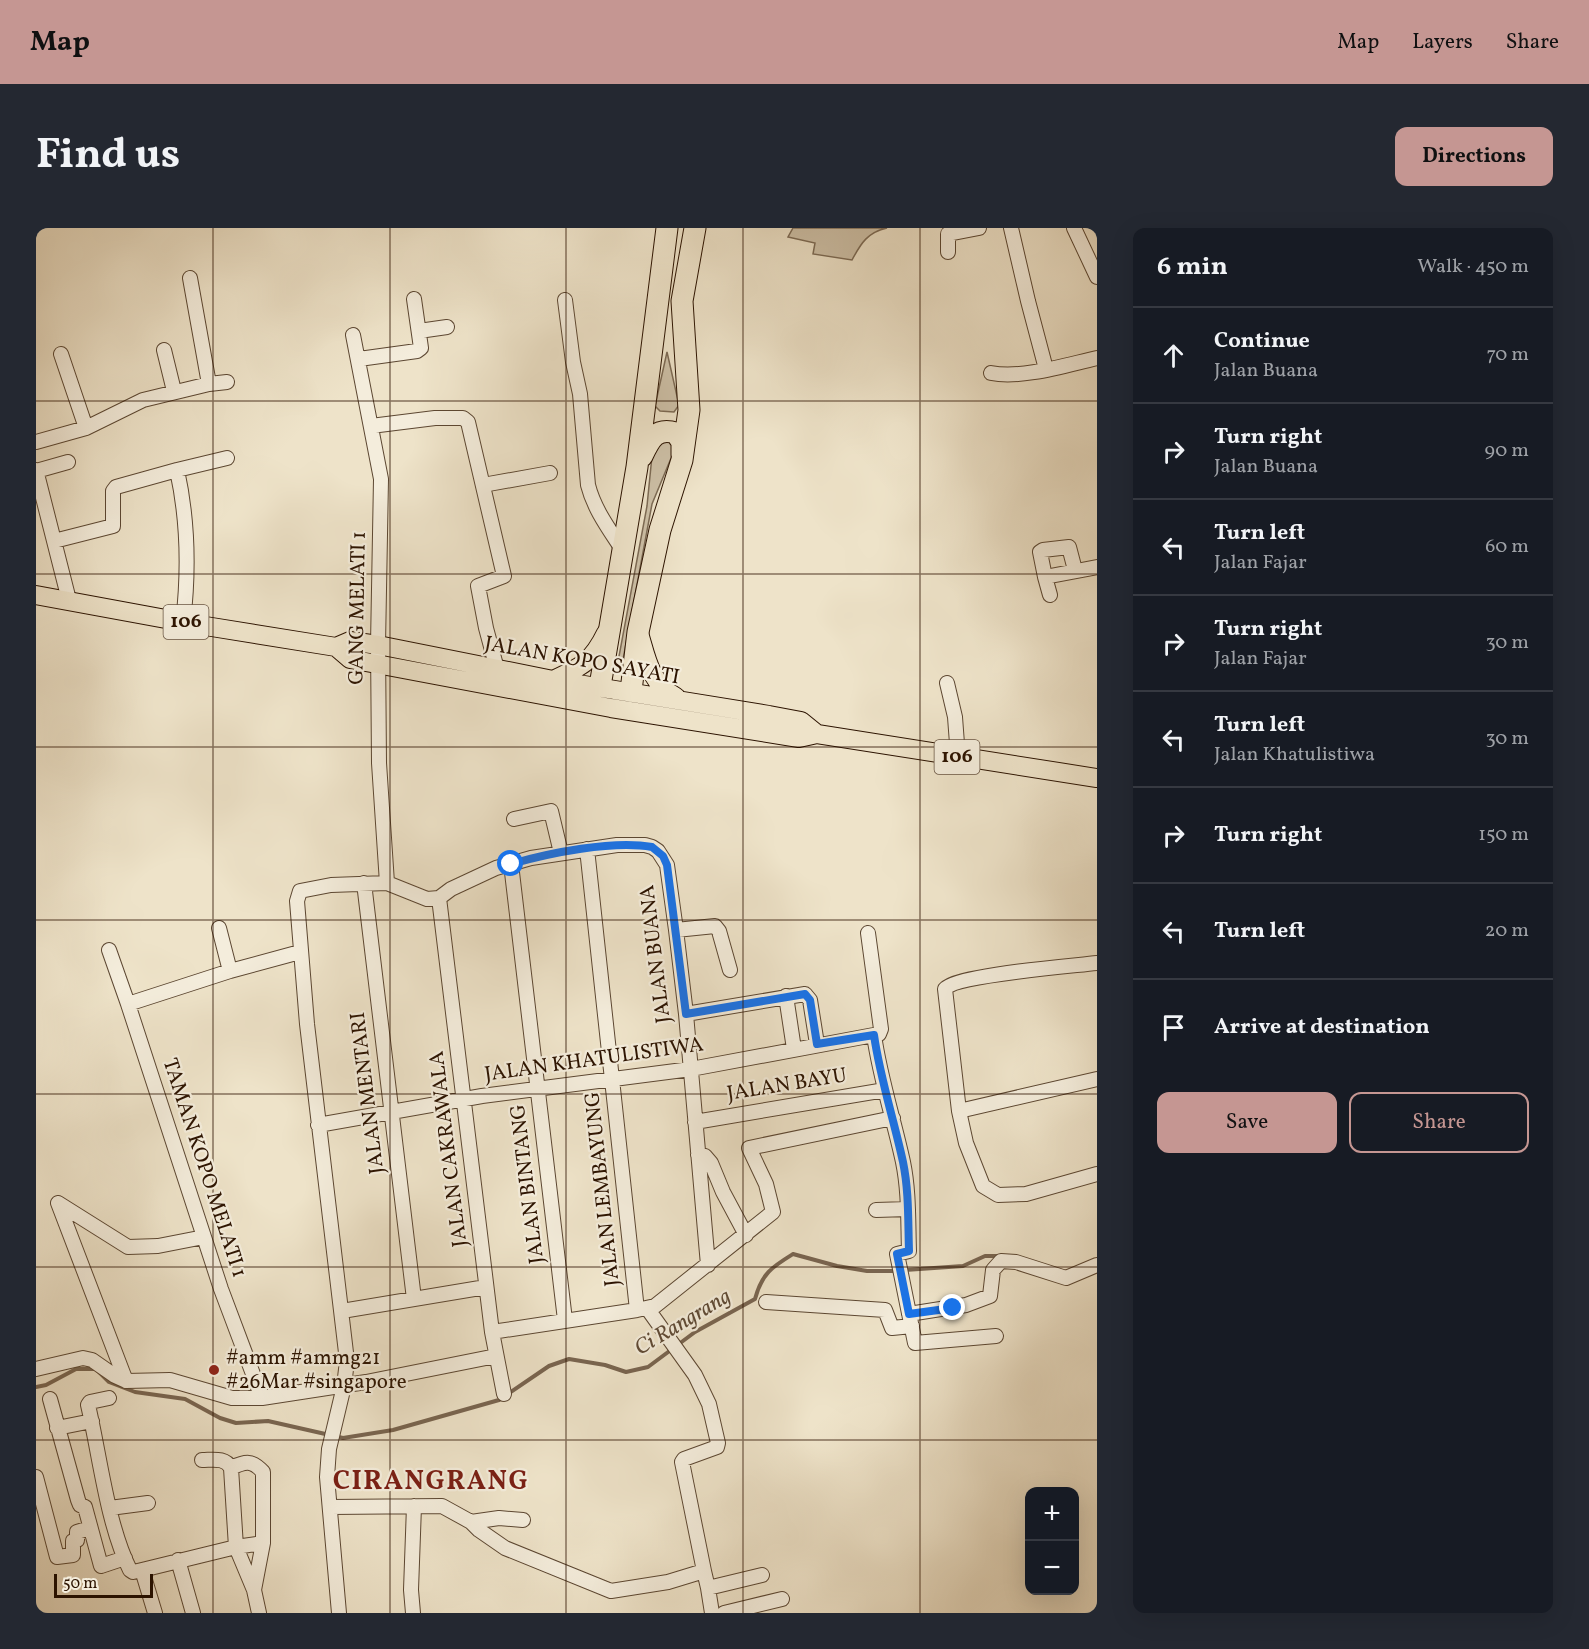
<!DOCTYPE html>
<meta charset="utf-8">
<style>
:root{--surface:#171b24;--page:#242831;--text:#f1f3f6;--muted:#9ea1a6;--line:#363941;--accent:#c59692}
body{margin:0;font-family:Vollkorn,serif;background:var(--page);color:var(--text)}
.controls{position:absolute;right:18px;bottom:18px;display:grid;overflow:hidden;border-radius:12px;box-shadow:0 6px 24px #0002}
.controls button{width:54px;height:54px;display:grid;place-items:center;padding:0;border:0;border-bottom:2px solid var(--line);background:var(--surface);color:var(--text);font:30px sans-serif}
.scale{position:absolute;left:18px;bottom:15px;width:99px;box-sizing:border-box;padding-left:6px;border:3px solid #2c1300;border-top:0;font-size:16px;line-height:21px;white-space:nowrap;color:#2c1300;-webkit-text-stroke:4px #f4eddc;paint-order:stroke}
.stop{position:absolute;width:18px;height:18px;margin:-14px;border:4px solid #1a73e8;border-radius:50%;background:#fff}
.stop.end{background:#1a73e8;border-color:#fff;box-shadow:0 2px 6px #0008}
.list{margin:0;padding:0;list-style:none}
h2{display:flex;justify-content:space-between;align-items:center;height:78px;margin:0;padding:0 24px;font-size:26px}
h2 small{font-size:20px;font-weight:400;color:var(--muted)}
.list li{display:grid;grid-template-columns:39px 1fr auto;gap:18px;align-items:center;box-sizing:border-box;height:96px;padding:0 24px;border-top:2px solid var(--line)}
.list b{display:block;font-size:22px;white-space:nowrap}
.list p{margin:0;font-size:20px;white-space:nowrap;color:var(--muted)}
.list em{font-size:20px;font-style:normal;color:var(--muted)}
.actions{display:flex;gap:12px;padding:18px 24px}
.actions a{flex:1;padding:14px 0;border:2px solid var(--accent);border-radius:12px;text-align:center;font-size:21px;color:var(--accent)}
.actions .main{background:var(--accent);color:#111}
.icon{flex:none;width:33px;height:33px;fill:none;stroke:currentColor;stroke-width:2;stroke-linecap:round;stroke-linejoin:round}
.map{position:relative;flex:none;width:1061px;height:1385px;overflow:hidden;border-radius:12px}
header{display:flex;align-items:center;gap:36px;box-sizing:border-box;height:84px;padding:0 30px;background:var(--accent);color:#111}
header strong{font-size:28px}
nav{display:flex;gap:33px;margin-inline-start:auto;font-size:21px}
.intro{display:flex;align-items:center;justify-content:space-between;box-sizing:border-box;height:144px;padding:0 36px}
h1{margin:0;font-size:42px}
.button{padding:15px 27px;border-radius:12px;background:var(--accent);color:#111;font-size:21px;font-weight:700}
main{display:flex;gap:36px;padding:0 36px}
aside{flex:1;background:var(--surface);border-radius:12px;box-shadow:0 6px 24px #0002}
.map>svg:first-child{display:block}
.green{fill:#cdc0a7;stroke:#7c6a54;stroke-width:1.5}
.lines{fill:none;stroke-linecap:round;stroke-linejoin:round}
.stream{stroke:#796550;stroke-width:4}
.minor-casing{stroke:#5c4732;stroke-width:16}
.major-casing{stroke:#2c1300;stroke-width:20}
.highway-casing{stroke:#2c1300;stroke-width:23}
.minor{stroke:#f4eddc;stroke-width:14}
.major{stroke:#eee3c9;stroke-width:18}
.highway{stroke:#eee3c9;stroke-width:21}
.route{stroke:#1a73e8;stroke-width:8}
.grid{fill:none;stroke:#2c1300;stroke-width:1.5;stroke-opacity:0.55}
.poi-dot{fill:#8f2418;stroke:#f4eddc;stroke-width:2}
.labels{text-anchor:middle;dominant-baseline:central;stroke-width:4.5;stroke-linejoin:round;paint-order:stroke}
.shield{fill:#f4eddc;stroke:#685442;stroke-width:1.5}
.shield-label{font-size:20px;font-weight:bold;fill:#2c1300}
.street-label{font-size:21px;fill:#2c1300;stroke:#f4eddc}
.poi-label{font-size:21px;fill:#2c1300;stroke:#f4eddc;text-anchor:start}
.water-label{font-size:22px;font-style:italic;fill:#5f4a35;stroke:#f4eddc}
.district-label{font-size:27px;font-weight:bold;letter-spacing:1.5px;fill:#7a1f14;stroke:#f4eddc}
</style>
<header>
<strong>Map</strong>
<nav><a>Map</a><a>Layers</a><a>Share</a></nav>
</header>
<div class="intro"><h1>Find us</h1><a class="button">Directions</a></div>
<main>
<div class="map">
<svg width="1061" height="1385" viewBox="0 0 1061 1385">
<rect width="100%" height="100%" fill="#eee3c9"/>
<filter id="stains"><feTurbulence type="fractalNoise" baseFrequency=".00333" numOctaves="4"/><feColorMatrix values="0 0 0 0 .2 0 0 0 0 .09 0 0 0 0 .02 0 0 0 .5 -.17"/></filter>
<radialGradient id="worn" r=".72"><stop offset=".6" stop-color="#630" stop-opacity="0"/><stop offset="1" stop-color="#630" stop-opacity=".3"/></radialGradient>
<!-- green -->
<path class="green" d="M 757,0 L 851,0 C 832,4 825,15 816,32 L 777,26 L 779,15 L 752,9 Z
M 631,124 L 643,177 L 638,184 L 624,183 L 619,178 Z
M 621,213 L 636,213 L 638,223 L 616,276 L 586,437 L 583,440 L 581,439 L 611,278 L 616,228 Z"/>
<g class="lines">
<!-- stream -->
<path class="stream" d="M 869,1042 L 927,1038 L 949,1028 L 964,1028
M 0,1159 L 10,1157 L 40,1141 L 60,1141 L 73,1154 L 99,1164 L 149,1171 L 184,1190 L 200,1195 L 232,1193 L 307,1210 L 357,1202 L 463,1172 L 513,1138 L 533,1131 L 569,1137 L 590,1144 L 612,1139 L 659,1104 L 719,1071 C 726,1045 736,1039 757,1026 L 801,1038 L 831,1043 L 861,1043"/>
<!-- minor casing -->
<g class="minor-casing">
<path id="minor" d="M 975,0 L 992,73 L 1010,141
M 1038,0 L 1061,49
M 912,24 L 912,6 L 943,0
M 154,50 L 173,156
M 529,72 L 537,134 L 544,166 L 552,257 C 558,281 573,301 586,321
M 383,103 L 411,99
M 317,107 L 345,251 L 342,417 L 343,535 L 351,655
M 128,122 L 138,163
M 25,126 L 50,200
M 323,131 L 381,123 L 385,120 L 378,71
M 955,145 C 986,151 1030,137 1061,130
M 335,198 L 399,190 L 427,190 L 432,194 L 468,348 L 442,358 L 450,400 L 461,441
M 0,214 L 50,200 L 107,172 L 173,156 L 191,154
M 0,242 L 33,372
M 141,242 C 152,292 153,343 147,394
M 0,243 L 32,234
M 447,257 L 514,245
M 18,313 L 77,298 L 77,263 L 80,259 L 141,242 L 191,230
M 1009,349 L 1004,324 L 1007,322 L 1033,319 L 1039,342
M 1014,367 L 1009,349 L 1061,339
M 911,455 L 919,489 L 922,529
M 478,591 L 515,583 L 525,625
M 551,621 L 601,1082
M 475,636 L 529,1092
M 328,655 L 378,1071
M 403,670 L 456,1104 L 468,1166
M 183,700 L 194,743
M 640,702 L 679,698 L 683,703 L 694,742
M 73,722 L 92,776 L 185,1061 L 226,1170
M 1061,735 C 1037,738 919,747 909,761 L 923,883 L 930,915 L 947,958 L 962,967 L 990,966 L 1061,946
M 750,768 L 758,821
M 92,776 L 194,743 L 264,724
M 650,786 L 769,766 L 774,772 L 781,816
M 838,807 C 844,850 858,892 867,934 C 873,963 872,993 873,1023 L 861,1026 L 879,1115 L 960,1108
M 923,883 L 1061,851
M 659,894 L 849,862
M 282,897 L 446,868 L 655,841 L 843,806 L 845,801 L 832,705
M 662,927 L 669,928 L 675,935 L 687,964 L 710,1007
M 22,975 L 90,1153
M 22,975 L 92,1019 L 122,1018 L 168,1009
M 840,982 L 872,981
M 730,1074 L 849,1082 L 856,1100 L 876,1098
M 306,1083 L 450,1059
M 873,1086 L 930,1077 L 954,1068 L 957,1042 L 965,1033 L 980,1034 L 1030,1050 L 1061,1037
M 456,1104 L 601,1082 L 619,1078 L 737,984 L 730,956 L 713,920 L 857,890
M 0,1141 L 47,1130 L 56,1132 L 79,1148 L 90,1153 L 134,1152 L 196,1170 L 226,1170 L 330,1154 L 460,1128
M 73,1170 L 54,1174 L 52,1177 C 64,1228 71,1296 94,1342 L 97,1344 L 106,1342
M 14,1171 L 42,1272 L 44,1277 L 49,1279 L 65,1338 L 89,1330
M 21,1200 L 56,1193
M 166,1232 C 177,1232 189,1229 195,1240
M 195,1240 C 210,1233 216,1232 227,1244 L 227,1315 L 218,1362
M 195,1240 L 200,1319 L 218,1362 L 223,1385
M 0,1249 L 21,1329 L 37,1327 L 37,1313 L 41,1312 L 41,1304 L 54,1300
M 294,1279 L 406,1278 L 435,1294 L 443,1302 L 469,1320 L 575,1363 L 632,1354 L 668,1343 L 646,1234 L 648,1231 L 681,1219 L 682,1215 L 673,1176 L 659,1147 L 611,1080
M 74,1280 L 112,1275
M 435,1294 L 463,1290 L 487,1292
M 142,1332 L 157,1385
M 668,1343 L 672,1360 L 726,1347
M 672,1360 L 676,1385
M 119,1385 L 106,1342 L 200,1319 L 227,1315
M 303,1385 L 291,1249 L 293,1221 L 308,1158 L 311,1133 L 271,796 L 261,673 L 264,663 L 295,657 L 351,655 L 391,671 L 403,670 L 415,661 L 460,640 L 495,630 L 581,617 L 609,617 L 616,619 L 622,623 L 631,637 L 640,702 L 650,786 L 672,1037
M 377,1385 L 375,1362 L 378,1278
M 688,1385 L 746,1371"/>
</g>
<!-- major casing -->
<g class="major-casing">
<path id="major" d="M 0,367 L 157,396 L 300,419 L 314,413 L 342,417 L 517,452 L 733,487 L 765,493 L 781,506
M 603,405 C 611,432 614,455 640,469
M 300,419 L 314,431 L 575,480 L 763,510 L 781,506 L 1061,550
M 517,452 C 545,439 556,434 570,405"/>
</g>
<!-- highway casing -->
<g class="highway-casing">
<path id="highway" d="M 606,228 C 614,211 620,199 640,205 L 646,214 L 646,227
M 564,458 L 601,239 L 631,0
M 595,463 L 602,404 L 624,302 L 646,232 L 653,182 L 646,73 L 659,0"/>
</g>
<!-- minor -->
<use href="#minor" class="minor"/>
<!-- major -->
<use href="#major" class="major"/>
<!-- highway -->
<use href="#highway" class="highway"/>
</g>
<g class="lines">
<!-- route -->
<path class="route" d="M 475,636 C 513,625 577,612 616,619 L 627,628 L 631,637 L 650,786 L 769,766 L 774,772 L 781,816 L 838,807 C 844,850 858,892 867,934 C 873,963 872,993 873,1023 L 861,1026 L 873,1086 L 917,1080"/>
</g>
<!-- grid -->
<path class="grid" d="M 177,0 L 177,1385M 354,0 L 354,1385M 530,0 L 530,1385M 707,0 L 707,1385M 884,0 L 884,1385M 0,173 L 1061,173M 0,346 L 1061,346M 0,519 L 1061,519M 0,692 L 1061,692M 0,866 L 1061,866M 0,1039 L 1061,1039M 0,1212 L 1061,1212"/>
<!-- markers -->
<circle class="poi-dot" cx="178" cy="1142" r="6"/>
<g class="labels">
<!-- shield labels -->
<g class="shield">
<rect x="127.5" y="377" width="45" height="34" rx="4.5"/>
<rect x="898.5" y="512" width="45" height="34" rx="4.5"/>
</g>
<g class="shield-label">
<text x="150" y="394">106</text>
<text x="921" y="529">106</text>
</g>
<!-- street labels -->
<g class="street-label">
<text transform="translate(322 380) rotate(-89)">GANG MELATI 1</text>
<text transform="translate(546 433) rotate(10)">JALAN KOPO SAYATI</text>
<text transform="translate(620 726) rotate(-97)">JALAN BUANA</text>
<text transform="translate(558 832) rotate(-8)">JALAN KHATULISTIWA</text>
<text transform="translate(751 857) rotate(-9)">JALAN BAYU</text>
<text transform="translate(332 865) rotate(-97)">JALAN MENTARI</text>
<text transform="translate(413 921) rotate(-97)">JALAN CAKRAWALA</text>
<text transform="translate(168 940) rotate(72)">TAMAN KOPO MELATI 1</text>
<text transform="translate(492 956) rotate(-97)">JALAN BINTANG</text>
<text transform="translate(567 961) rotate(-96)">JALAN LEMBAYUNG</text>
</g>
<!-- poi labels -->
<g class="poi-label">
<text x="190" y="1130">#amm #ammg21<tspan x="190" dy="24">#26Mar #singapore</tspan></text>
</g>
<!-- water labels -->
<g class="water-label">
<text transform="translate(647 1095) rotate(-31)">Ci Rangrang</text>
</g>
<!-- district labels -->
<g class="district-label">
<text x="395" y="1254">CIRANGRANG</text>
</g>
</g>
<rect width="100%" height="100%" filter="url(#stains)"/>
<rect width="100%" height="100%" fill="url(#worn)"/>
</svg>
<div class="controls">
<button>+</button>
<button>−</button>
</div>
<div class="scale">50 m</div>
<div class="stop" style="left:475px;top:636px"></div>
<div class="stop end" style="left:917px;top:1080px"></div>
</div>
<aside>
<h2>6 min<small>Walk · 450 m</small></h2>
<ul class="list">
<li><svg class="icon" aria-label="ahead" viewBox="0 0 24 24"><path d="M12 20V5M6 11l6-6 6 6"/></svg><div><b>Continue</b><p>Jalan Buana</p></div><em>70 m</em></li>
<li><svg class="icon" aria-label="right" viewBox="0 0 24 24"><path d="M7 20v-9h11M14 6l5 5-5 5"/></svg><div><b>Turn right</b><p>Jalan Buana</p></div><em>90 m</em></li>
<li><svg class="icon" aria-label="left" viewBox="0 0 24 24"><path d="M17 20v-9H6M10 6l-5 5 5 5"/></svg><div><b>Turn left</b><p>Jalan Fajar</p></div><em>60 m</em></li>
<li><svg class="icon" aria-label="right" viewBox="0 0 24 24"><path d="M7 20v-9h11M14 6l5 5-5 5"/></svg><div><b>Turn right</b><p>Jalan Fajar</p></div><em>30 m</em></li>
<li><svg class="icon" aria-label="left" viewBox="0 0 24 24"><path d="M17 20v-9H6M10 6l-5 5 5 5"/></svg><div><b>Turn left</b><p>Jalan Khatulistiwa</p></div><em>30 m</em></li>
<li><svg class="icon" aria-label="right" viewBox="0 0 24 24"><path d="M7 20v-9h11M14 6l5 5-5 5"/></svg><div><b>Turn right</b></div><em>150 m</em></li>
<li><svg class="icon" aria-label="left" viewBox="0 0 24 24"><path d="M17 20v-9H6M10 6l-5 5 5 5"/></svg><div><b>Turn left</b></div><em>20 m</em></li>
<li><svg class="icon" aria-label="arrive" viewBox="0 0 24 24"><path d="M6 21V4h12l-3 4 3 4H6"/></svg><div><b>Arrive at destination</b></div></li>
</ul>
<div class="actions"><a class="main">Save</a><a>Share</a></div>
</aside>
</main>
